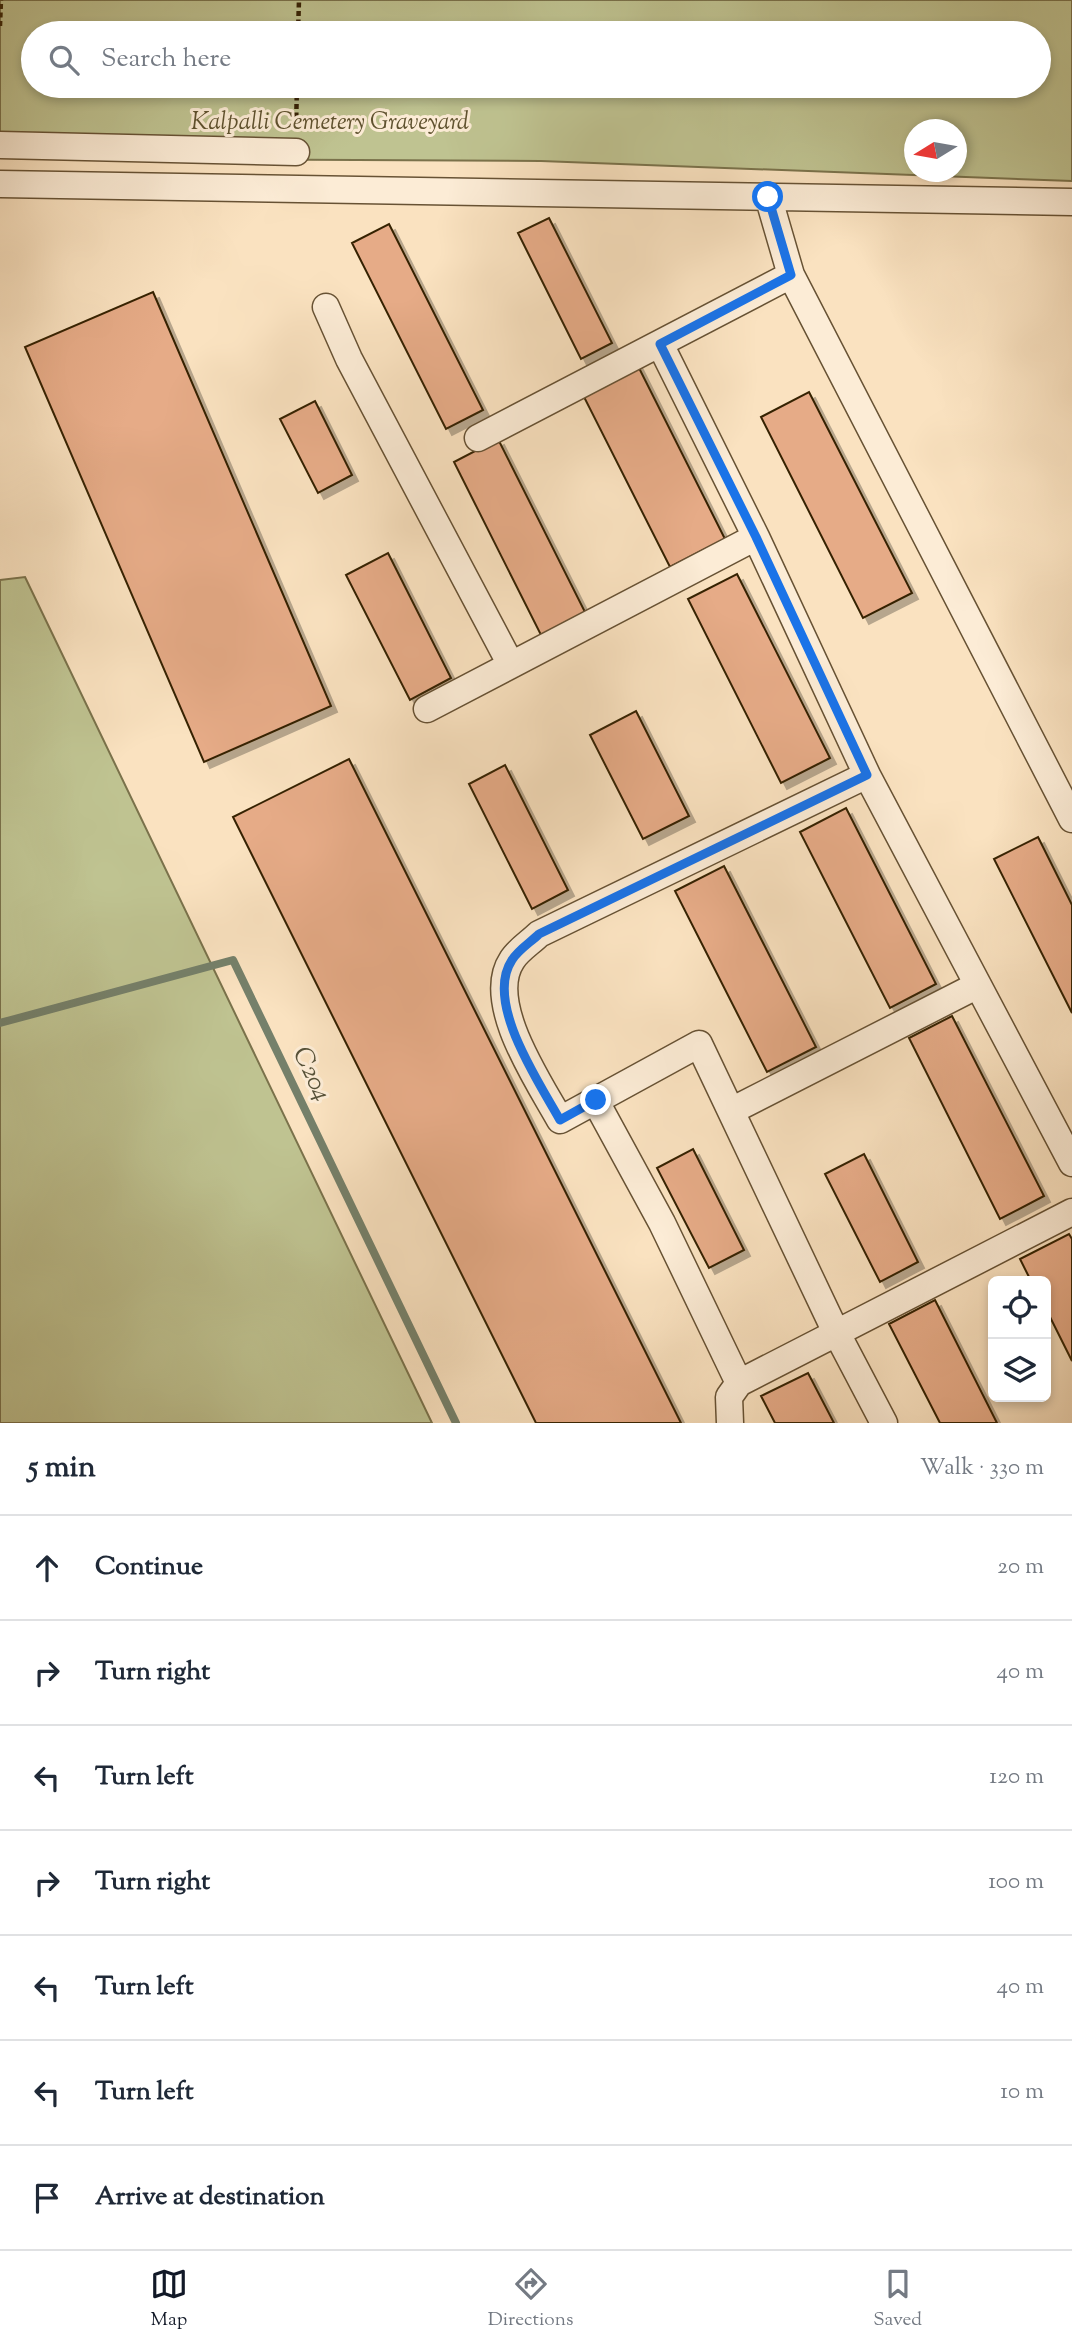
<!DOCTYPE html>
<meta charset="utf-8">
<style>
:root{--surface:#fff;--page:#f2f2f3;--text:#1f2937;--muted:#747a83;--line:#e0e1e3;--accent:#111827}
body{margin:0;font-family:"Sorts Mill Goudy",serif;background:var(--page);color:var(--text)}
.controls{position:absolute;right:21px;bottom:21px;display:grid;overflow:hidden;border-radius:10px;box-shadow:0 4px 10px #0003}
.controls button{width:63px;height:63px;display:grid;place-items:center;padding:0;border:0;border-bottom:2px solid var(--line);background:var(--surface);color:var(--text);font:35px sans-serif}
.compass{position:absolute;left:904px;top:119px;width:63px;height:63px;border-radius:50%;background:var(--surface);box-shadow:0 4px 10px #0003;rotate:259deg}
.stop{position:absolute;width:21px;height:21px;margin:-16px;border:5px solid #1a73e8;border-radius:50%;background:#fff}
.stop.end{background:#1a73e8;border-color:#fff;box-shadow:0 2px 7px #0008}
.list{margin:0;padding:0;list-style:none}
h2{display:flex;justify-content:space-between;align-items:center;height:91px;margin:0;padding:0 28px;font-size:30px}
h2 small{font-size:23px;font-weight:400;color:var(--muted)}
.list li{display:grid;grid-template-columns:46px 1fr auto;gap:21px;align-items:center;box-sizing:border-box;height:105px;padding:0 28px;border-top:2px solid var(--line)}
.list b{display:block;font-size:26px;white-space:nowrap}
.list em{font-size:23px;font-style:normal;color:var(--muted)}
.icon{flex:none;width:38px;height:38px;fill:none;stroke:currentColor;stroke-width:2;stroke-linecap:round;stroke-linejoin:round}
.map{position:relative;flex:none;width:1072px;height:1423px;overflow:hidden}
.search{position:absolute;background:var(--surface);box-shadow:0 4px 10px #0003;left:21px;right:21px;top:21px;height:77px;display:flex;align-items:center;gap:18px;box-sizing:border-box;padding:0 24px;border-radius:38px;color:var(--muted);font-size:26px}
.sheet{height:826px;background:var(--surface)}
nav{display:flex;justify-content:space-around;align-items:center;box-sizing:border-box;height:98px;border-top:2px solid var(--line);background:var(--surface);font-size:19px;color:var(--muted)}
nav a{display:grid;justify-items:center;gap:4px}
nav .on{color:var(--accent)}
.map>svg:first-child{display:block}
.green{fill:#bfc391;stroke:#7a724b;stroke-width:2;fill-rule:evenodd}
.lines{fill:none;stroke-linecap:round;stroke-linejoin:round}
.stream{stroke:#75806a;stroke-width:8}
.building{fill:#e6ab87;stroke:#362205;stroke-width:2;filter:url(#shadow)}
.minor-casing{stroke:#675234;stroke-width:29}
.path{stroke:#362205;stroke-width:4.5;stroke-dasharray:5 3.5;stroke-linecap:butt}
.minor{stroke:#fcecd6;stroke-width:26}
.route{stroke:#1a73e8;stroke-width:9}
.labels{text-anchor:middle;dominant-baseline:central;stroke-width:6;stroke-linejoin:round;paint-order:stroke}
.park-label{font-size:24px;font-style:italic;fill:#5f522f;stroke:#fcecd6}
.water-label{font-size:26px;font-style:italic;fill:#565138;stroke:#fcecd6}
</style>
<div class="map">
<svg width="1072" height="1423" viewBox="0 0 1072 1423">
<defs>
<filter id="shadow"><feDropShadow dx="6" dy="6" stdDeviation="0" flood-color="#0004"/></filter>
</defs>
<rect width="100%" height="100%" fill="#fae2c0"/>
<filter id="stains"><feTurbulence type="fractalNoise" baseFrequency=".00286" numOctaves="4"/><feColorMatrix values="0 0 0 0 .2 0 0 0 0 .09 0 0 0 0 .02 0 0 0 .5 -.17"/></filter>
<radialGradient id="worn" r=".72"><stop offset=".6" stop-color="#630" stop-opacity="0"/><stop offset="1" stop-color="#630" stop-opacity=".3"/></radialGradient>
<!-- green -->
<path class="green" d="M 0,0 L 1072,0 L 1072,181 L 541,161 L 0,158 ZM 33,33 L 1039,33 L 1039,86 L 33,86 ZM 914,130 L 956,130 L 956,172 L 914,172 Z
M 25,577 L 432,1423 L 0,1423 L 0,580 Z"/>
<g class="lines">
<!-- stream -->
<path class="stream" d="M 0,1023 L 233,960 L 456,1423"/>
</g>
<!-- building -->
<path class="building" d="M 549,218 L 612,343 L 581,359 L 518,233 Z
M 389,224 L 483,410 L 446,429 L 352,243 Z
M 153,292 L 331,706 L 204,762 L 25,347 Z
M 636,362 L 725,539 L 670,567 L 581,391 Z
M 809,392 L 912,593 L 863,618 L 761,417 Z
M 315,401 L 352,475 L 318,493 L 280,419 Z
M 498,439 L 586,614 L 542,637 L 454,462 Z
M 388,553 L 451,678 L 410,700 L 346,575 Z
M 737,574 L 830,758 L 781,783 L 688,599 Z
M 636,711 L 689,816 L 643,839 L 590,735 Z
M 349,759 L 681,1423 L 536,1423 L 233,817 Z
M 505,765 L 568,890 L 532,909 L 469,784 Z
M 846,808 L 936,984 L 890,1008 L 800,832 Z
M 1038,837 L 1072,905 L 1072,1013 L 994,859 Z
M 724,866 L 816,1047 L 767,1072 L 675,891 Z
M 952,1016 L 1044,1196 L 1000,1219 L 909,1038 Z
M 693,1149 L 744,1250 L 709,1268 L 657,1168 Z
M 864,1154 L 918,1262 L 880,1282 L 825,1174 Z
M 1069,1234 L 1072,1239 L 1072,1361 L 1046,1309 L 1046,1281 L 1031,1281 L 1020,1259 Z
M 935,1300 L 997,1423 L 940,1423 L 889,1324 Z
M 808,1373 L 834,1423 L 775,1423 L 761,1396 Z"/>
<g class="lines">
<!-- minor casing -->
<g class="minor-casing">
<path id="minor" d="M 0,145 L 296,152
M 0,184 L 1072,202
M 768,196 L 791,275
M 326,307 L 349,359 L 511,665
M 660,344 L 756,537 L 867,775 L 539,934 C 531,942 518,950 512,960 C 484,1002 539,1082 560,1120 L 699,1044 L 832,1324 L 884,1423
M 478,438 L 791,275 L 1072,819
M 427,709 L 756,537
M 867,775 L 1072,1163
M 595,1100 L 662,1223 L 739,1383
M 731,1111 L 978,985
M 730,1423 L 729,1397 L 739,1383 L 1072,1212"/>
</g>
<!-- path -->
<path class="path" d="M 0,26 L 1,0
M 298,33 L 299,0
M 296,126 L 297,86"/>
<!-- minor -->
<use href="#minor" class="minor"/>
</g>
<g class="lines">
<!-- route -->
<path class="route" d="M 596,1100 L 560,1120 C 539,1082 484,1002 512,960 C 518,950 531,942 539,934 L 867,775 L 756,537 L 660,344 L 791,275 L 768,197"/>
</g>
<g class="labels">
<!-- park labels -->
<g class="park-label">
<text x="330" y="123">Kalpalli Cemetery Graveyard</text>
</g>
<!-- water labels -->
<g class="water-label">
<text transform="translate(311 1074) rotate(64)">C204</text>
</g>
</g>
<rect width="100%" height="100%" filter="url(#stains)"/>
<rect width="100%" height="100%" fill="url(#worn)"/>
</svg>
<div class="controls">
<button><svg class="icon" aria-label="locate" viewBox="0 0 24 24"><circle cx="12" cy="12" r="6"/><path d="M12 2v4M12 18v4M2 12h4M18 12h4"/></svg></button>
<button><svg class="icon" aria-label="layers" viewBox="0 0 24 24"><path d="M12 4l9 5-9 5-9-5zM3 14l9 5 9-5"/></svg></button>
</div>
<svg class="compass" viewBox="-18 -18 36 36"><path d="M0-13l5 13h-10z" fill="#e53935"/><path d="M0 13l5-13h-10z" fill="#747a83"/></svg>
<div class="stop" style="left:768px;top:197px"></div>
<div class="stop end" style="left:596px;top:1100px"></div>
<div class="search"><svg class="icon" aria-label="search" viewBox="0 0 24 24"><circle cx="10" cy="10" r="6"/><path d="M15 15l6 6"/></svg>Search here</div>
</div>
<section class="sheet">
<h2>5 min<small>Walk · 330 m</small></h2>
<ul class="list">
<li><svg class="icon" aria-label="ahead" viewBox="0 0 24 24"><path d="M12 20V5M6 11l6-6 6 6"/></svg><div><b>Continue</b></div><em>20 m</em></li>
<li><svg class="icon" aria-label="right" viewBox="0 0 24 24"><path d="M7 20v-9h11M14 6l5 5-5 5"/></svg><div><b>Turn right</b></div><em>40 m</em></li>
<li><svg class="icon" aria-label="left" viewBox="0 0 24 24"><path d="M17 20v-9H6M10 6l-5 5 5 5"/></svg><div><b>Turn left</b></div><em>120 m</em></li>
<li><svg class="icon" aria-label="right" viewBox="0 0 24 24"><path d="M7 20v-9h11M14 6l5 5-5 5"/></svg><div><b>Turn right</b></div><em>100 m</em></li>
<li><svg class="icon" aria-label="left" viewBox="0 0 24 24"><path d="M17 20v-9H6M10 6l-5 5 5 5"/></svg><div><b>Turn left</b></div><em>40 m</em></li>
<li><svg class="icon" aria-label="left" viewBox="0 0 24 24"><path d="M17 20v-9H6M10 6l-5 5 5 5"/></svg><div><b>Turn left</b></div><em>10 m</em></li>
<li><svg class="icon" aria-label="arrive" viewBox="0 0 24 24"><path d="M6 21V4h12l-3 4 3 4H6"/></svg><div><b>Arrive at destination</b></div></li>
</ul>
</section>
<nav>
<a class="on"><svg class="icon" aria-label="map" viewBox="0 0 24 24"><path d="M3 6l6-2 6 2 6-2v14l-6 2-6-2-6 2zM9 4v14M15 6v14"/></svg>Map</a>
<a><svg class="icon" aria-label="directions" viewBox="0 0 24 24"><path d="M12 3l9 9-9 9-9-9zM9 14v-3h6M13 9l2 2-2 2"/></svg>Directions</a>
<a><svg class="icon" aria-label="saved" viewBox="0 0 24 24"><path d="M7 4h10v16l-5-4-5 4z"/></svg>Saved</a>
</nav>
